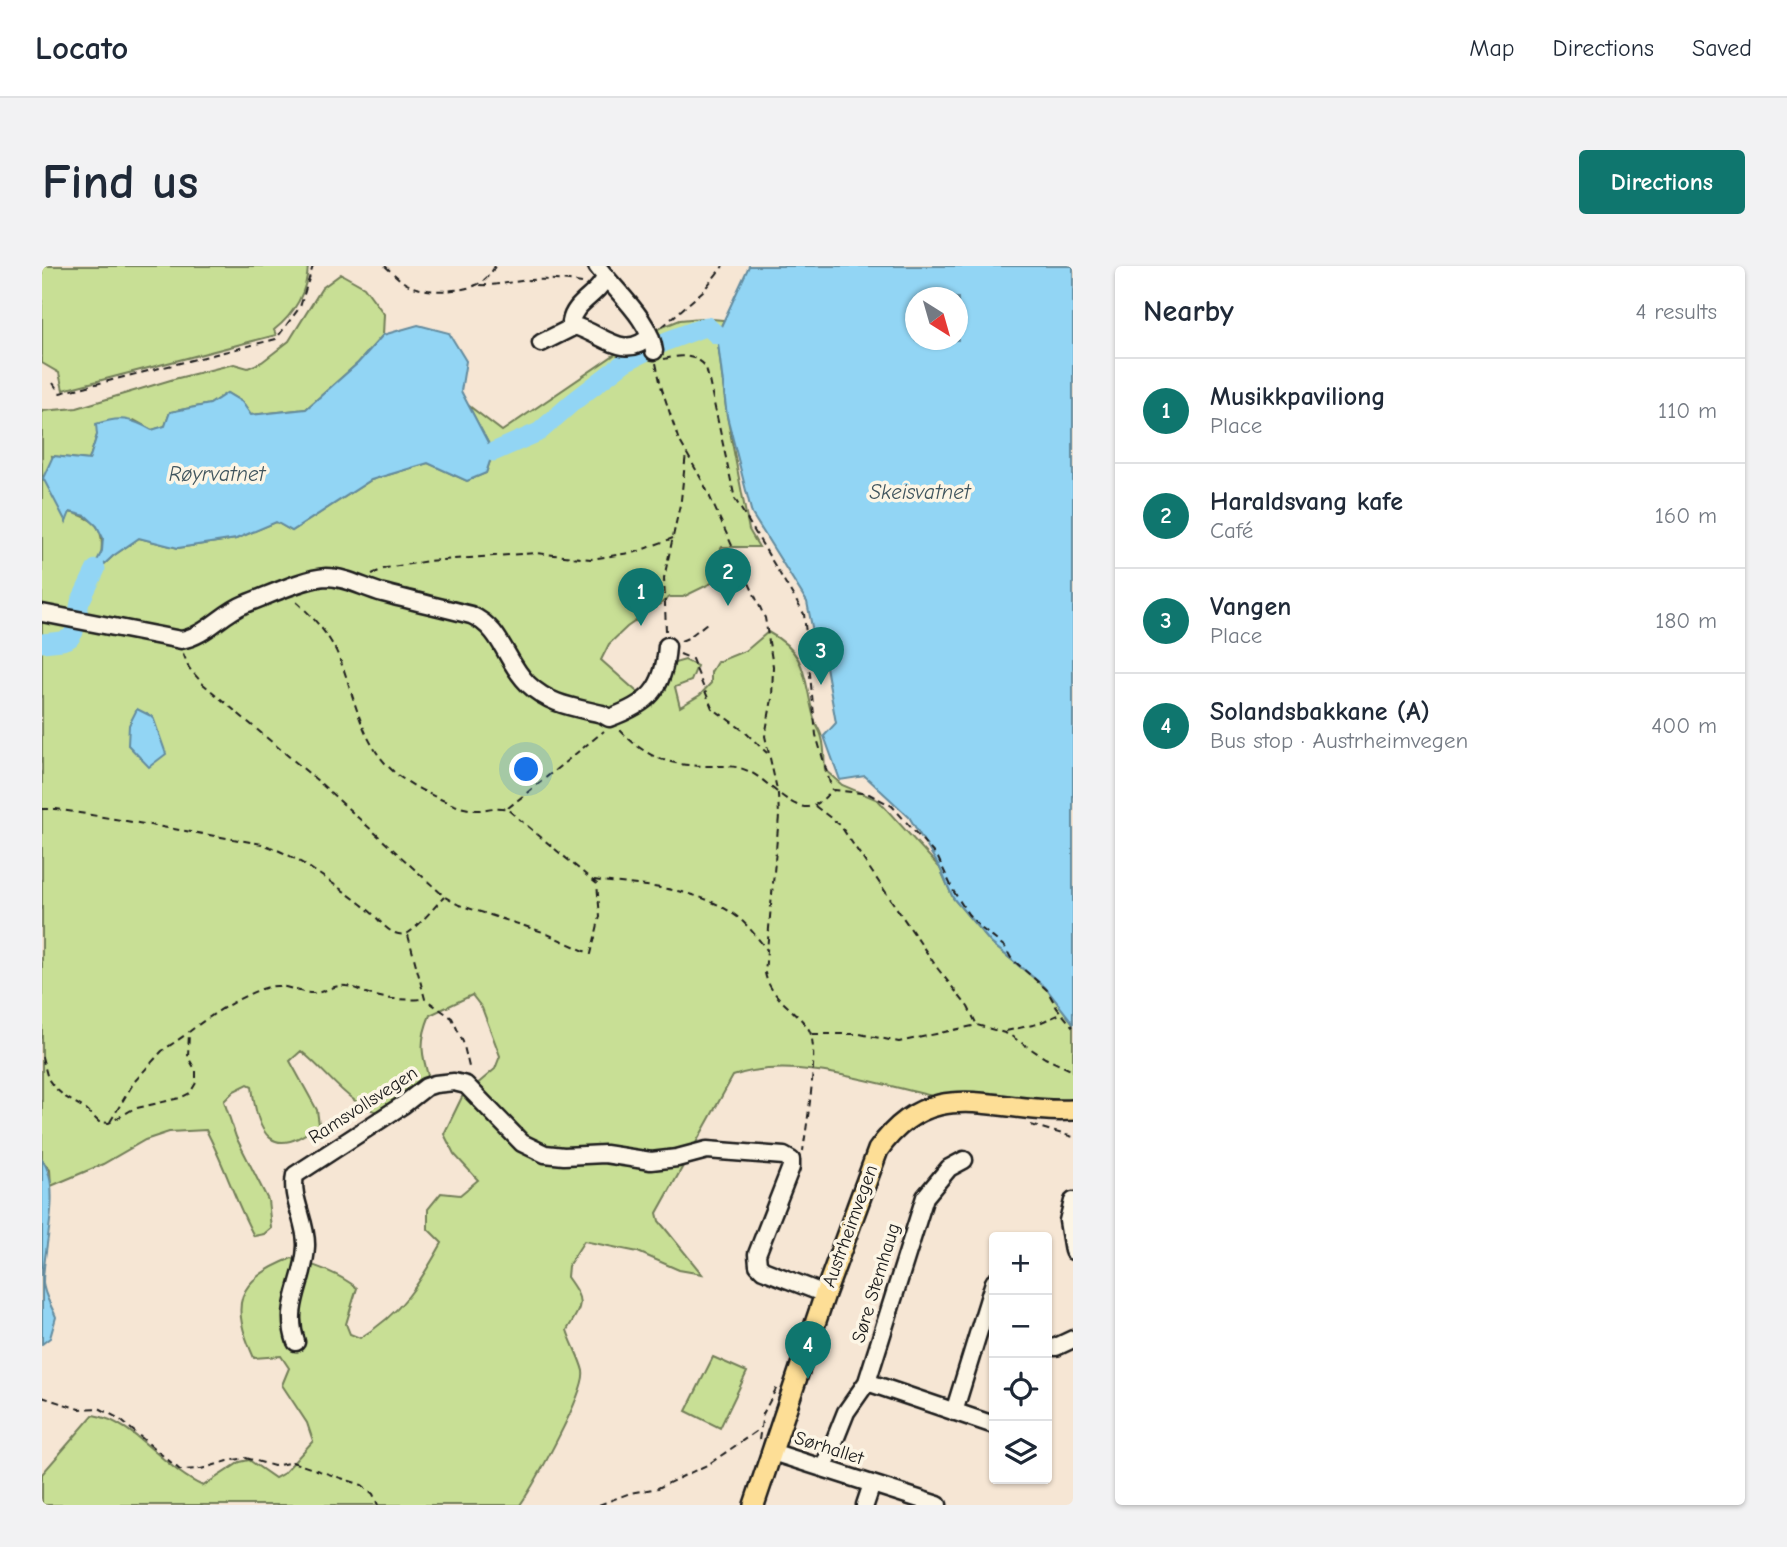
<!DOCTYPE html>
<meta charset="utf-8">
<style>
:root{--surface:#fff;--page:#f2f2f3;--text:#1f2937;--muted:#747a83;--line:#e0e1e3;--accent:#0f766e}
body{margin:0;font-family:"Comic Neue",sans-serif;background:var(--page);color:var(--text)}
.controls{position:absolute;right:21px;bottom:21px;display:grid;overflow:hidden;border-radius:7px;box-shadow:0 2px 5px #0004}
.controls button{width:63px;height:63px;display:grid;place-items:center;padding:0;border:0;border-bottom:2px solid var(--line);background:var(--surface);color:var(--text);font:35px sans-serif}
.compass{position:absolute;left:863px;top:21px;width:63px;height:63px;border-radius:50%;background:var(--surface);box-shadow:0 2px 5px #0004;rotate:143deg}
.you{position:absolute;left:485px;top:504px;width:24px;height:24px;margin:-18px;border:5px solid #fff;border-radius:50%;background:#1a73e8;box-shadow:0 0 0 10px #1a73e833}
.badge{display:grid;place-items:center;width:46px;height:46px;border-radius:50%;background:var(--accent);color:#fff;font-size:23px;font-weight:700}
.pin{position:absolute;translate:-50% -58px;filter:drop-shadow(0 2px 4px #0008)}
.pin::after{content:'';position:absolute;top:37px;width:24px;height:21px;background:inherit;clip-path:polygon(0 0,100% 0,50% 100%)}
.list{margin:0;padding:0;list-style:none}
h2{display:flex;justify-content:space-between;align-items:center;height:91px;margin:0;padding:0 28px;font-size:30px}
h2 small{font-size:23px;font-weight:400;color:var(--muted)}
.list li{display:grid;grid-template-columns:46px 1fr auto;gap:21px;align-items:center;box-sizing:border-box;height:105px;padding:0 28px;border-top:2px solid var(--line)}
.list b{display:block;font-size:26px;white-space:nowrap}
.list p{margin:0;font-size:23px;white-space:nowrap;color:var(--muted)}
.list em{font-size:23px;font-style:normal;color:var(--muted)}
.icon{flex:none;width:38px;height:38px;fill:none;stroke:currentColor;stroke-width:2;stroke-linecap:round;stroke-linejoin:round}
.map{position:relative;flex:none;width:1031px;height:1239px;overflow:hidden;border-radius:7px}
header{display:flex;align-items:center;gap:42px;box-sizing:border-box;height:98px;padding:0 35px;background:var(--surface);border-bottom:2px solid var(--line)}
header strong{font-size:33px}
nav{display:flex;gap:38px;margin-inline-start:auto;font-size:24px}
.intro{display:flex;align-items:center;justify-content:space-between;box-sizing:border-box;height:168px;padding:0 42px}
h1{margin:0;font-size:49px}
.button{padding:18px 32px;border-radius:7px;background:var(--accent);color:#fff;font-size:24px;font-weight:700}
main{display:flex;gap:42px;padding:0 42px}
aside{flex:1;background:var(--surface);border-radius:7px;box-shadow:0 2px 5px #0004}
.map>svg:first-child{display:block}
.green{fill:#c8df95;stroke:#727e58;stroke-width:2}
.water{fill:#92d5f4;stroke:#638b9e;stroke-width:2;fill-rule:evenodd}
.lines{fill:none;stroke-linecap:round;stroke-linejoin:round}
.river{stroke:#92d5f4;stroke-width:19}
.minor-casing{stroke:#1c1c1c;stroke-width:21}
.major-casing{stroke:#1c1c1c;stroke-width:24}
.path{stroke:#1c1c1c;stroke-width:2;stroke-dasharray:7 5;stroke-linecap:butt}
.minor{stroke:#fcf5e5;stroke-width:16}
.major{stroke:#fdde96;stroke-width:19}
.labels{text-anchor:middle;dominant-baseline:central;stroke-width:7;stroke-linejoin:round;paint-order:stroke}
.street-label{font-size:19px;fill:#1c1c1c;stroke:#fcf5e5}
.water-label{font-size:21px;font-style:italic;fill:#3f545d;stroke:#fcf5e5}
</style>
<header>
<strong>Locato</strong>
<nav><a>Map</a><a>Directions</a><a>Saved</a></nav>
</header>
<div class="intro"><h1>Find us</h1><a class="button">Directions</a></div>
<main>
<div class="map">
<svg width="1031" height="1239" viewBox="0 0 1031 1239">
<rect width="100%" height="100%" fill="#f6e6d4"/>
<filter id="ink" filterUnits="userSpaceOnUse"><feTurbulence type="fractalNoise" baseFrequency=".0143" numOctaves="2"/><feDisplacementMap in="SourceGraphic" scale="14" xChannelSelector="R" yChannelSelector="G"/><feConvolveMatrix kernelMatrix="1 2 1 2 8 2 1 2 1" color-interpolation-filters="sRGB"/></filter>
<g filter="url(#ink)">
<!-- green -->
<path class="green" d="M 0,0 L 266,0 C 265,26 252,48 232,64 L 234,69 L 21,124 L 17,107 L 0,97 Z
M 299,8 L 322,21 L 342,48 L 341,69 L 316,97 L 264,143 L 208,149 L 200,136 L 185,127 L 168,138 L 128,146 L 123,160 L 110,164 L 92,154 L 55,169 L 47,194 L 10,190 L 24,255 L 27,246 C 64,254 63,272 56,304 L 71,290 L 97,272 L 136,282 L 194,273 L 234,256 L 250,265 L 329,214 L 386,197 L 425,215 L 444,207 L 451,186 L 426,139 L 460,165 L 603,68 L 638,54 L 659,52 L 682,54 L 675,69 L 685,150 L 707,264 L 717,281 L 680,281 L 674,290 L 680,312 L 641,331 L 628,331 L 585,361 L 567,378 L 559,394 L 611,440 L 629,398 L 643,394 L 655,400 L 649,415 L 633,421 L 638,441 L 658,429 L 669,417 L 669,406 L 675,396 L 705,384 L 726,366 C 767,388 761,412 772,452 C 773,459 779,465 780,472 C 783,482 782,494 783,504 L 800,519 L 836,534 L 898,602 L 911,632 L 949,677 L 1003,721 L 1031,757 L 1031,851 C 989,845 945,842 903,833 C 841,820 753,788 691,810 L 615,947 L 617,955 L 660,1008 L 637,1004 L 596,986 L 542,975 L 526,1000 L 525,1011 C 543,1036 541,1038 525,1064 C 529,1077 538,1092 541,1105 C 545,1124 492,1219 478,1239 L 0,1239 L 0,1208 L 51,1149 C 92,1155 122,1203 161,1220 L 198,1196 L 207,1194 L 233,1212 L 242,1207 L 271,1175 L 265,1157 L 240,1119 L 247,1102 L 239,1090 L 212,1092 C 188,1038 193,1015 250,992 C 274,1000 296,1007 315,1022 L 304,1058 L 308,1068 L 318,1072 C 360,1047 377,1018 400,977 L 386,963 L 386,943 L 399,927 L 418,929 L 436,914 L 412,888 L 402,868 L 420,831 L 453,803 L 458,790 L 440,742 L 430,729 L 388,749 C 375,780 381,792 390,823 L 346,849 C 306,841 290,810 259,785 L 248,795 L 275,844 L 277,858 C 230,897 215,868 210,820 L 206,818 L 192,825 L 182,835 L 194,871 L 226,934 L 229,962 L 222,968 L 212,970 C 193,935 182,898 164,864 L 127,866 L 103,874 L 61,898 L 9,920 L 8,904 L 0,894 L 0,145 L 35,142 L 132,113 L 192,98 L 206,102 L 220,96 L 247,75 L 280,22 Z
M 671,1091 L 705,1106 L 678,1162 L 644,1145 Z"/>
<!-- water -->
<path class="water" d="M 707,0 L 1031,0 L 1031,757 L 1003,721 L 949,677 L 911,632 L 898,602 L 867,551 L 823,510 L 798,514 L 782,470 L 794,457 L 779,372 L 771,366 L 765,336 L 710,248 L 685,150 L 675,69 ZM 874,32 L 916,32 L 916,74 L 874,74 Z
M 376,59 L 407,67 L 424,95 L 419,125 L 451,186 L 444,207 L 425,215 L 386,197 L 329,214 L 250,265 L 234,256 L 194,273 L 136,282 L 97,272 L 71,290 L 56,304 L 52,301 L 60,285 L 61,272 L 55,260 L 44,250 L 28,246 L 24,256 L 1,212 L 11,190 L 47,194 L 55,169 L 54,158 C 78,150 88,152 110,164 L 123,160 L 128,146 L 168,138 L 185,127 L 200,136 L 209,149 L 264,143 L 316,97 L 341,69 Z
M 95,443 L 111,451 L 124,488 L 107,501 L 86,479 L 87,459 Z
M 0,894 C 21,921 1,982 1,1016 C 1,1027 10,1041 14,1051 L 8,1072 L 0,1078 Z"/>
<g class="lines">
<!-- river -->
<path class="river" d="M 451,186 L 497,166 L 531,136 L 583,96 L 625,75 L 665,60 L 675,69
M 0,377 L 20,375 L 28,372 L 32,366 L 38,336 L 54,303"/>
<!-- minor casing -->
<g class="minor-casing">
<path id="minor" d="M 555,0 C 574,26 608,53 612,85
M 533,60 L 529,56 C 532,36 557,29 563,11
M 499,77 L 533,60 C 562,69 583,95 608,70
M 0,347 L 139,374 C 164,370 180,347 203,338 C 225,330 263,312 284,311 C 304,311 322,322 341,327 C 370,335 399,341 429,349 C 461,363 463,396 486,418 C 508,439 532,441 560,448 L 567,452 C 606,438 622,424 625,380
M 1031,935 L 1026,955 L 1031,985
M 254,1076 C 241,1039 263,1016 264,980 C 265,956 248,932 253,909 L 361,839 L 384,821 L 393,818 L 412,816 L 424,819 L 480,877 L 503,888 L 522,890 L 563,888 L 609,895 L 635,892 L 665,884 L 742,890 L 749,894 L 749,901 L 715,988 L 716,999 L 721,1004 L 783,1028
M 1014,1081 L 1031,1073
M 825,1116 L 952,1159
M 912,1146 L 952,1016
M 730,1186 L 896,1239
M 782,1201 L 804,1146 L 825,1116 L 883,931 L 907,902 L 922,894
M 823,1239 L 830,1218"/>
</g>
<!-- major casing -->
<g class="major-casing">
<path id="major" d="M 712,1239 L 783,1028 L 836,884 C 891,805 955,849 1031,844"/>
</g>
<!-- path -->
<path class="path" d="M 343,0 C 351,7 359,16 369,20 C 383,27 420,26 434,19 C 443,15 449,8 453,0
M 438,19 C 455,20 471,15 489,14 C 506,13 523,14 540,17
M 620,61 L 661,25 L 681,0
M 622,93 C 636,89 655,88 664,101 L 693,233 L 762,348 L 774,469 L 790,524
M 614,97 L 619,120 L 636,172 L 661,216 L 723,352 L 731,400 L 730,433 L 723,470 L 736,528 L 737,550 L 723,707 C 728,732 752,742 766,762 C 779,779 764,862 761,885
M 11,117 L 18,127 L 234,73 L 258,41 L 271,0
M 330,308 L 344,302 L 386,295 L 493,287 L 549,293 L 594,286 L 631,272
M 624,365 L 622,312 L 639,234 L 644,187
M 639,375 L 646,372 L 665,357
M 141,387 L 147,402 L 161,418 L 276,515 L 403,631 L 417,639 L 501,666 L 549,688 L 558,650 L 555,618 L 465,543 C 456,540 447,543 438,544 C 427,544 417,541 407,537 C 391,530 363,517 351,505 C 317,475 313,428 296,389 C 287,369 270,349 253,335
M 638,388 L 650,393 L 670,442 L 702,465 L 725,487
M 578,464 C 605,493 629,500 669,500 C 682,500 694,499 706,505 C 725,513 745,541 765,541 C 778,540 783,529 792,524 L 827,528 L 850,540 L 896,592 L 912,626 L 926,648 L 940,663 L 963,681 L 969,692 L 1005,724 L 1015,742 L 1031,761
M 773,540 L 798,559 L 896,703 L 926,741 L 935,759
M 466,542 L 562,465
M 0,543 L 14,543 L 220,578 C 247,587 267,601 290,617 C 306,628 319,637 333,650 C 341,659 351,671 364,668 C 372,666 394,639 402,631
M 552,614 C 601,621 660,620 699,654 C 709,663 717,674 725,684
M 366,669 L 383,733 L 410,752 L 421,776 L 428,805
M 964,765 L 995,758 L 1018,748
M 770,768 L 818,768 L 857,776 L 935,759 L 966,768 L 1003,792 L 1031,805
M 0,791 L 6,813 L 12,821 L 23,831 L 42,842 L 57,856 L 67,857 L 91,843 L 138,832 L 148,827 L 154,817 L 154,805 L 146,791 L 147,766 C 164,752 215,718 237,720 C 249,721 261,728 273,727 C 284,726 293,718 304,720 C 314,721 321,727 330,729 C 347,734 365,734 383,733
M 68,856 L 92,816 L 120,785 L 146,767
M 989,859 L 1031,871
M 0,1131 L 37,1143 L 57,1142 L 76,1152 L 138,1204 L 159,1203 L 186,1195 L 204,1192 L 232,1200 L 250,1196 L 320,1219 L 331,1228 L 336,1239
M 755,1163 L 773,1182
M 717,1174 L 721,1148 L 735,1121
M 557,1239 L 588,1227 L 616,1222 L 667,1198 L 716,1164"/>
<!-- minor -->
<use href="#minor" class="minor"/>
<!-- major -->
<use href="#major" class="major"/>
</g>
</g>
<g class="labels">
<!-- street labels -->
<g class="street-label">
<text transform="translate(321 839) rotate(-33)">Ramsvollsvegen</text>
<text transform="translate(808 960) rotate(-70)">Austrheimvegen</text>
<text transform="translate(834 1017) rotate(-73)">Søre Stemhaug</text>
<text transform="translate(787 1182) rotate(18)">Sørhallet</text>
</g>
<!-- water labels -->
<g class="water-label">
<text x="175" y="208">Røyrvatnet</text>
<text x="878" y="226">Skeisvatnet</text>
</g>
</g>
</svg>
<div class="controls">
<button>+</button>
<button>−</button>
<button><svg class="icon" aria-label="locate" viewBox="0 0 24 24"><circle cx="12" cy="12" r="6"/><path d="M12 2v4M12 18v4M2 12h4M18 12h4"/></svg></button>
<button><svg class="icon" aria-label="layers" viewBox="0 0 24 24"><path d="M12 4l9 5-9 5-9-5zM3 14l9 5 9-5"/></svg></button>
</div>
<svg class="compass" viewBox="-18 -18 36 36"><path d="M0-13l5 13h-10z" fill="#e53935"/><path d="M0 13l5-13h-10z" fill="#747a83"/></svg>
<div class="you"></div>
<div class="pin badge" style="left:599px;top:360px">1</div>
<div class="pin badge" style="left:686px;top:340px">2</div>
<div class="pin badge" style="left:779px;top:419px">3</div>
<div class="pin badge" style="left:766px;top:1113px">4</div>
</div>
<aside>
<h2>Nearby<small>4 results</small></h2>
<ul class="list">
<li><span class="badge">1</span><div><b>Musikkpaviliong</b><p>Place</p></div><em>110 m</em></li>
<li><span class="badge">2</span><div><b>Haraldsvang kafe</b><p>Café</p></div><em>160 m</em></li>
<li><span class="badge">3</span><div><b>Vangen</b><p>Place</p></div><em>180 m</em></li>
<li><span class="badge">4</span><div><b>Solandsbakkane (A)</b><p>Bus stop · Austrheimvegen</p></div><em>400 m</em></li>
</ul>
</aside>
</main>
